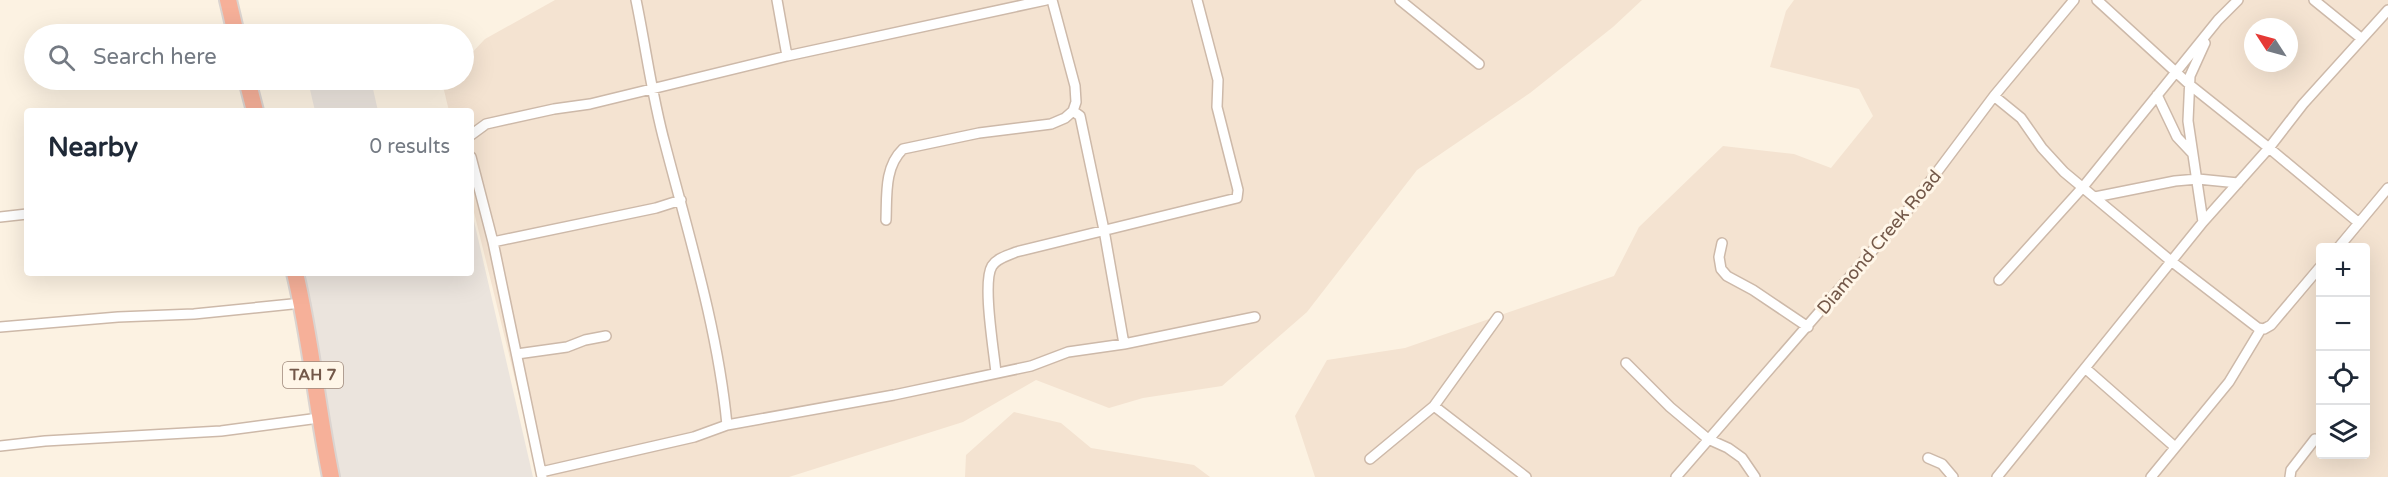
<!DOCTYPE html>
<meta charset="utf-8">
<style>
:root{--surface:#fff;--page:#f6f6f7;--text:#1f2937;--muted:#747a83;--line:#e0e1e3}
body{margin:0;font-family:"Varela Round",sans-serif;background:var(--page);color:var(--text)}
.controls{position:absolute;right:18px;bottom:18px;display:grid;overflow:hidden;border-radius:6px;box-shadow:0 6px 24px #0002}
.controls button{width:54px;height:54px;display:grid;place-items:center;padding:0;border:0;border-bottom:2px solid var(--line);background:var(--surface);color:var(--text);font:30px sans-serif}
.compass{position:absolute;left:2244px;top:18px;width:54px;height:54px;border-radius:50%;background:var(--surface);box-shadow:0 6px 24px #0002;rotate:306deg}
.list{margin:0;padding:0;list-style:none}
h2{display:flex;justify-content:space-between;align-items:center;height:78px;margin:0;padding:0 24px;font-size:26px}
h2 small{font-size:20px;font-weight:400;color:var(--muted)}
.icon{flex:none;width:33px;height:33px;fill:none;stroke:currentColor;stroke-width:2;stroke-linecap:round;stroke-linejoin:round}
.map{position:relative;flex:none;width:2388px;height:477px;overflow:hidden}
.search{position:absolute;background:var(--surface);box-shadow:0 6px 24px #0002;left:24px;top:24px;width:450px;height:66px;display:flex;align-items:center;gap:15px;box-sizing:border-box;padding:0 21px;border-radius:33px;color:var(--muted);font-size:22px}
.panel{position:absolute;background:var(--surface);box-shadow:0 6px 24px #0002;left:24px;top:108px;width:450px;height:168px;border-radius:6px}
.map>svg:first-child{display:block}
.residential{fill:#f4e3d1;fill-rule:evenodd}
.industrial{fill:#ebe4dd}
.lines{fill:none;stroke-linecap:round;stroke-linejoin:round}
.street-casing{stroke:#cdb9a9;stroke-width:12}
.highway-casing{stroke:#dbd4d0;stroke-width:20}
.street{stroke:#fff;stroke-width:9}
.highway{stroke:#f6b099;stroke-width:16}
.labels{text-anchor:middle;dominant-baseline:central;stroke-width:6;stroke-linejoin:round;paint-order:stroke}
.shield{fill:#fff6e8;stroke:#9d8779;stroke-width:1.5}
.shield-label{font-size:16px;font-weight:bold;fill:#735849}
.street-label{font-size:18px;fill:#735849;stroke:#fff6e8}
</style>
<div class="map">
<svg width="2388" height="477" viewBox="0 0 2388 477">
<rect width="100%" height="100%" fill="#fcf2e2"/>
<!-- residential -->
<path class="residential" d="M 555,0 L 1642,0 L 1613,27 L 1530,93 L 1417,170 L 1307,312 L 1222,386 L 1143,398 L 1109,408 L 1036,380 L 963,422 L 789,477 L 539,477 L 471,200 L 471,111 L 449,111 L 442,82 L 444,80 L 464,80 L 464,61 L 485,39 Z
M 1794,0 L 2388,0 L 2388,477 L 1315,477 L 1295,416 L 1327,360 L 1405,348 L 1614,276 L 1639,227 L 1723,146 L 1794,154 L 1831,168 L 1873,116 L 1859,89 L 1770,67 L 1786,11 ZM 2253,27 L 2289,27 L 2289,63 L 2253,63 ZM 2320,248 L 2366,248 L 2366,454 L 2320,454 Z
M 1014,412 L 1061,423 L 1091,448 L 1194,465 L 1210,477 L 965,477 L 966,455 Z"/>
<!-- industrial -->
<path class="industrial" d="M 315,80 L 371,80 L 378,111 L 315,111 L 308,81 Z
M 471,208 L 533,477 L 336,477 L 289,273 L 471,273 Z"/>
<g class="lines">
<!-- street casing -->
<g class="street-casing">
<path id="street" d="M 636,0 C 646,48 652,97 665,144 C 689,236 718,330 727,425
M 777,0 L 787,56
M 1400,0 L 1479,64
M 2097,0 L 2190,85 L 2269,148 L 2303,104 L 2388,10
M 2314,0 L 2362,39
M 2157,95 L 2177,137 L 2192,153
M 1994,96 L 2021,118 L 2042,148 L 2064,172 L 2171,261 L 2258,328 L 2264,329 L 2271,325 L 2320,267
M 1073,111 L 1080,116 L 1104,230 L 1124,344
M 471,135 L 486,124 L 554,109 L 590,104 L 787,56 L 1046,0
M 471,157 L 493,242 L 542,477
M 2095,197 L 2175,181 L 2198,179 L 2238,183
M 0,217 L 27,214
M 886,220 C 887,196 884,167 903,149 L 979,133 L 1051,124 L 1065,118 L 1073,111 L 1076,102 L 1075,86 L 1052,0
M 2203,222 L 2188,121 L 2190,76 L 2205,43
M 493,242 L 656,208 L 681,200
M 1722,243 L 1719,257 L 1721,269 L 1727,276 L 1753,290 L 1808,327
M 2338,248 L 2388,188
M 1999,280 L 2083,187 L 2218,20 L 2238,0
M 0,327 L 118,317 L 194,314 L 302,303
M 517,354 L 567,347 L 585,340 L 606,336
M 1626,363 L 1670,407 L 1708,439 L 1728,448 L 1742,458 L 1755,477
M 2085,368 L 2175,447
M 996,373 C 994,351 982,282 992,266 C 997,258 1007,256 1016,252 L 1237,198 L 1238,190 L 1217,107 L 1218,80 L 1197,0
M 1434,406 L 1498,317
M 0,446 L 45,441 L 221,431 L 319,418
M 1928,458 L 1942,464 L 1953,477
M 1370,459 L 1434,406 L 1526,477
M 541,472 L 694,437 L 727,425 L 894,395 L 1031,366 L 1068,352 L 1124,344 L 1255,317
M 1676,477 L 1913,204 L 1994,96 L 2074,0
M 1997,477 L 2203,222 L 2269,148 L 2359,223
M 2151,477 L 2229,382 L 2261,329
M 2290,477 L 2291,470 L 2315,439"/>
</g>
<!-- highway casing -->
<g class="highway-casing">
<path id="highway" d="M 228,0 L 236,34
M 247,80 L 255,111
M 295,273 C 311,340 317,409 331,477"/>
</g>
<!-- street -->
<use href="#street" class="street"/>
<!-- highway -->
<use href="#highway" class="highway"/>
</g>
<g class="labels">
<!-- shield labels -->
<rect class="shield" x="283" y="362" width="60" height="26" rx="4.5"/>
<g class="shield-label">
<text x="313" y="375">TAH 7</text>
</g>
<!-- street labels -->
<g class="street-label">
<text transform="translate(1879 242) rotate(-50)">Diamond Creek Road</text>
</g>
</g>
</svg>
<div class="controls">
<button>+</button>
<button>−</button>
<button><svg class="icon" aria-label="locate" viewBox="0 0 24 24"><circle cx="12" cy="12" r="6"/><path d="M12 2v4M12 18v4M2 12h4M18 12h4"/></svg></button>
<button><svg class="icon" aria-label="layers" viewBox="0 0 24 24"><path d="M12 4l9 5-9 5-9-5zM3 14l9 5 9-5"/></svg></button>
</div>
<svg class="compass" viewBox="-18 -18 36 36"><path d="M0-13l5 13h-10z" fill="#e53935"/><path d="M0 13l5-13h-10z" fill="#747a83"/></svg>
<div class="search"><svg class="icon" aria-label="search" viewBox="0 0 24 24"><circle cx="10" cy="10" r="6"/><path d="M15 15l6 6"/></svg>Search here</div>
<section class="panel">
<h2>Nearby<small>0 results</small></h2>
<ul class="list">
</ul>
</section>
</div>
